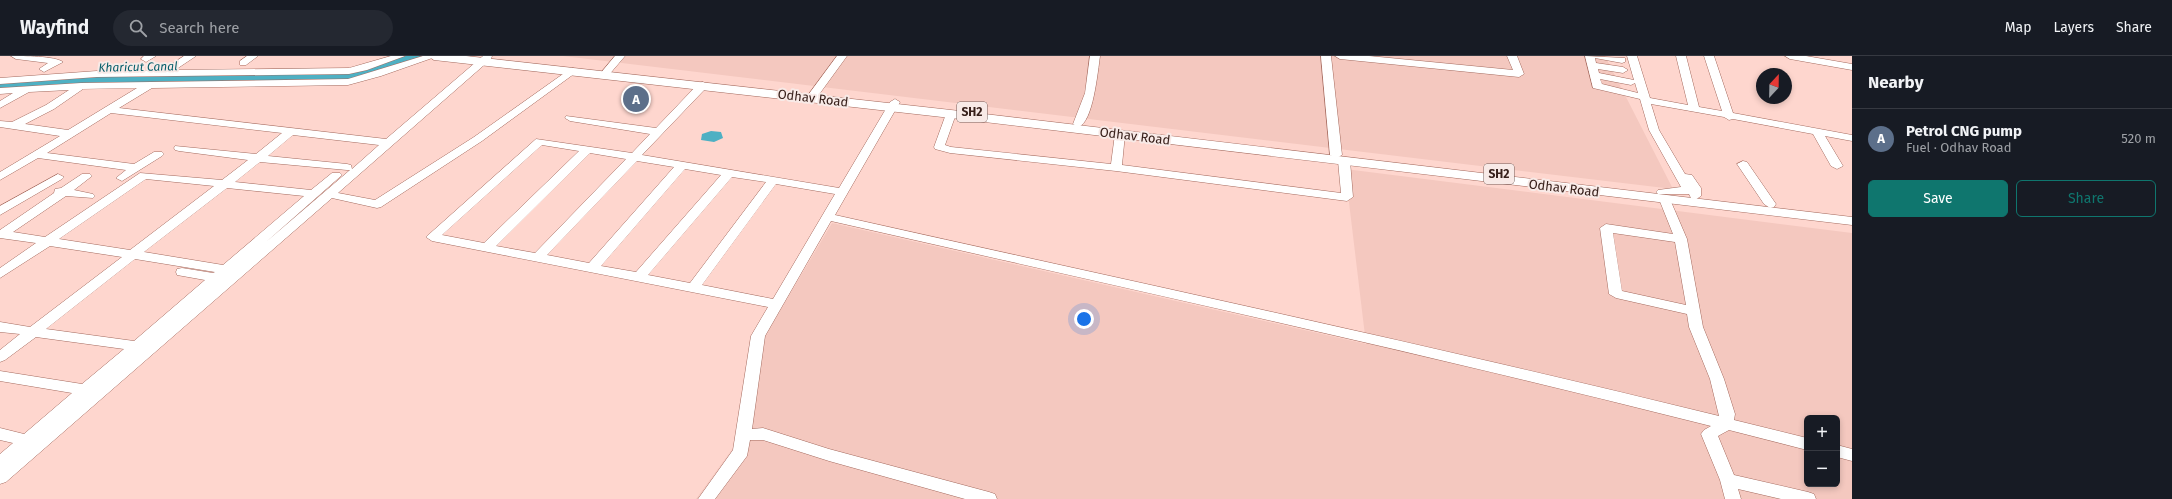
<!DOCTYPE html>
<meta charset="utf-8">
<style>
:root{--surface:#171b24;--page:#242831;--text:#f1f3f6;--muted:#9ea1a6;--line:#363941;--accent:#0f766e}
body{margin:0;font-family:"Fira Sans",sans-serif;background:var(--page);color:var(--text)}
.controls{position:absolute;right:12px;bottom:12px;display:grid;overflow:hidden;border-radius:6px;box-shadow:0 2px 6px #0003}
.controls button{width:36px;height:36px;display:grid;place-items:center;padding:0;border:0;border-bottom:1px solid var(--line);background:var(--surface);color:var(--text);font:20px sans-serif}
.compass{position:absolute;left:1756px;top:12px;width:36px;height:36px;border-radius:50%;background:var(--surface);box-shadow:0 2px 6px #0003;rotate:22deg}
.you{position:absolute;left:1084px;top:263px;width:14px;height:14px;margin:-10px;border:3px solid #fff;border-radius:50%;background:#1a73e8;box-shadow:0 0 0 6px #1a73e833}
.badge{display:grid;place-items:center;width:26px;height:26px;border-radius:50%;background:var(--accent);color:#fff;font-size:13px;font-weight:700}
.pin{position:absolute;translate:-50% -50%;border:2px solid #fff;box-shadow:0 1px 4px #0006}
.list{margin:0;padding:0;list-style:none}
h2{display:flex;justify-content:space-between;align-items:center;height:52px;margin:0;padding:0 16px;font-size:17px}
h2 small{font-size:13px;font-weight:400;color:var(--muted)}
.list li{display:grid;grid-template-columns:26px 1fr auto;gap:12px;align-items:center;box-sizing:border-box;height:60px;padding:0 16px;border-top:1px solid var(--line)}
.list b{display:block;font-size:15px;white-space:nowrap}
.list p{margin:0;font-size:13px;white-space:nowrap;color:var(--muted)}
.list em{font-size:13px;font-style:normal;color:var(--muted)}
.actions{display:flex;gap:8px;padding:12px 16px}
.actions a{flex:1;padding:9px 0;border:1px solid var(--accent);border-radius:6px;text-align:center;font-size:14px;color:var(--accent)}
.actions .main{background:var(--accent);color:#fff}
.icon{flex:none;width:22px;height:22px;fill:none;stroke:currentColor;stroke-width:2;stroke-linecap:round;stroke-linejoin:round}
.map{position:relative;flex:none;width:1852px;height:443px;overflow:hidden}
header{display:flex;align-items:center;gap:24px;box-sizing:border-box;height:56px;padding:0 20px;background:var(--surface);border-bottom:1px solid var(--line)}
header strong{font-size:19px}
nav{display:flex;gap:22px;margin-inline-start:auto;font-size:14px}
.search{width:280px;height:36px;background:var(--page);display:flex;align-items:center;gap:10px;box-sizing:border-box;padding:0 14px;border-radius:22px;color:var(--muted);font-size:15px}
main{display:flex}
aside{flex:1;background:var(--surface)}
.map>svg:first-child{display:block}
.built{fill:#f4c8bf;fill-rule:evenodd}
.water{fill:#4eb0c3}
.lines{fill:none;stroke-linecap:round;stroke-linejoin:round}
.canal{stroke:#4eb0c3;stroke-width:8}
.minor-casing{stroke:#a46a5e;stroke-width:1}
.major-casing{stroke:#a46a5e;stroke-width:1}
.minor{fill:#fff;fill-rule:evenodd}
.major{fill:#fff;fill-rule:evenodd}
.labels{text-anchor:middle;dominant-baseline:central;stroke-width:4;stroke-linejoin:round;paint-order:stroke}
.far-water-label{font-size:12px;font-style:italic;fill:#065e6b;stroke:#f8eae7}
.shield{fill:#f8eae7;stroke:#725d58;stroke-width:1}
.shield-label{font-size:12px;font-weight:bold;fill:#38201b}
.street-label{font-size:13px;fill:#38201b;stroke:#f8eae7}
</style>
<header>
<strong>Wayfind</strong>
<div class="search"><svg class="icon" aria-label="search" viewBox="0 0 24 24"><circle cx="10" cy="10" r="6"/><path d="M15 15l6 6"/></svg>Search here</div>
<nav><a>Map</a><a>Layers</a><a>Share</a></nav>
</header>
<main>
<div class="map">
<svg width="1852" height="443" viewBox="0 0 1852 443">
<rect width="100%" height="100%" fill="#fed6ce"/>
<!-- built -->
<path class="built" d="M 563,0 L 1605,0 L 1673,133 Z
M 1345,113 L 1852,177 L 1852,443 L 696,443 L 736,388 L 765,280 L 832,167 L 1366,288 ZM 1807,362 L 1837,362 L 1837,428 L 1807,428 Z"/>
<!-- water -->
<path class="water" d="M 711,75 L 721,76 L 723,82 L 714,86 L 701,84 L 702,78 Z"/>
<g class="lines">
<!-- canal -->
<path class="canal" d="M 0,30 L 89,24 L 335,20 L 362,18 L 418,0"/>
<!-- minor casing -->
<g class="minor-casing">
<path id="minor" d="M 11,0 C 23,0 55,0 63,6 L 44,16 L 39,13 L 48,7 L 16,3 Z
M 144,0 L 156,0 L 146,6 L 141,3 Z
M 184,0 L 196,0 L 178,12 L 172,12 L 172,8 Z
M 247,0 L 258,0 L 246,9 L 240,9 L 240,5 Z
M 391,0 L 405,0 L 367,14 L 349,18 L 97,21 L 0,28 L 0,22 L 97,15 L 349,12 Z
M 423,0 L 438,0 L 381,20 L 348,29 L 152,32 L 119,52 L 386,83 L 483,0 L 492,0 L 491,3 L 338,137 L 375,144 L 474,81 L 570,13 L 573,12 L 578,15 L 482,85 L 381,151 L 377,152 L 332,142 L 6,426 L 0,428 L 0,398 L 13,387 L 0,384 L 0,372 L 24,378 L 72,337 L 0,325 L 0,315 L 82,328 L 124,293 L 36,281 L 5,304 L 0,306 L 0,294 L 20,278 L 0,276 L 0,266 L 30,271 L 122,201 L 50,190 L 0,222 L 0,212 L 36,187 L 0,182 L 0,174 L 54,137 L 55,133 L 61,132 L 82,118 L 90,118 L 92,120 L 74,134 L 93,138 L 95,140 L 93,142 L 66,140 L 13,176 L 45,181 L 140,117 L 222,124 L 248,104 L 179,95 L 175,94 L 174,92 L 175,90 L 256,98 L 282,77 L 111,57 L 47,97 L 134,108 L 154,96 L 162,96 L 164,98 L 162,100 L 122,125 L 116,122 L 126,114 L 38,102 L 0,124 L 0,116 L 60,80 L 0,71 L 0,65 L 12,66 L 46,49 L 69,34 L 29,36 L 0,52 L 0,45 L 13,37 L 0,38 L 0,32 L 81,27 L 348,23 ZM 137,32 L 68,74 L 25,68 L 54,53 L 83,33 ZM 293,79 L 379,89 L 352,113 L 351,109 L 347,108 L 268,100 ZM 260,106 L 347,114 L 350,114 L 266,186 L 342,119 L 340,117 L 332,117 L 311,134 L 235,126 ZM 146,123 L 214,130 L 130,194 L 59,183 ZM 227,132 L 304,140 L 223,209 L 144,196 ZM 135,203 L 215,216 L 213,217 L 182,212 L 177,213 L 176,216 L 177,219 L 205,224 L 134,285 L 46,273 Z
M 615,0 L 625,0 L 608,20 L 602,20 L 600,18 Z
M 837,0 L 847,0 L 815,44 L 807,44 L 806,42 Z
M 1090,0 L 1100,0 C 1098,14 1093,68 1078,71 L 1073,68 L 1085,37 Z
M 1321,0 L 1331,0 L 1342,99 L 1336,102 L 1330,99 Z
M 1335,0 L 1369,0 L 1513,14 L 1507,0 L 1517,0 L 1524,18 L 1519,21 L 1340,3 Z
M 1585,0 L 1625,2 L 1625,6 L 1622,7 L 1595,2 L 1596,7 L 1623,11 L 1628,14 L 1623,17 L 1598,13 L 1599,17 L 1634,24 L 1627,0 L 1637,0 L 1650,42 L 1688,49 L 1676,0 L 1686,0 L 1699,51 L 1722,55 L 1704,0 L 1714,0 L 1733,57 L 1852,79 L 1852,85 L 1825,80 L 1843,110 L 1837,113 L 1831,110 L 1813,78 L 1733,63 L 1729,64 L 1724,61 L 1651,48 L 1659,74 L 1685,118 L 1692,119 L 1701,132 L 1701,140 L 1695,144 L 1691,142 L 1689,138 L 1658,138 L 1656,136 L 1658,134 L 1681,131 L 1649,74 L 1640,43 L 1593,32 ZM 1600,23 L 1631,29 L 1635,27 L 1638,37 L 1602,28 Z
M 1785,0 L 1806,0 L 1852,8 L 1852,14 L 1790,3 Z
M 703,26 L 708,29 L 707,31 L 642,99 L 839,132 L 890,46 L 895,43 L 900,46 L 835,159 C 1130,225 1426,288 1719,360 L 1710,323 L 1689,271 L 1687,258 L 1616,242 L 1609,238 L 1600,172 L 1606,168 L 1673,178 L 1659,143 L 1665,139 L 1669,141 L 1687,183 L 1703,271 L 1724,323 L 1735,358 L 1734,364 L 1807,382 L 1807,394 L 1729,374 L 1718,380 L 1734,419 L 1808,436 L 1814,438 L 1816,443 L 1781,443 L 1738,433 L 1741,443 L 1725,443 L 1720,424 L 1701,378 L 1704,374 L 1711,370 C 1419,296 1125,232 831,165 L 765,280 L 752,373 L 763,372 L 829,393 L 989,436 L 995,438 L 997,443 L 965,443 L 829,405 L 763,384 L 750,384 L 747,400 L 715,443 L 698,443 L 733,394 L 751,280 L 768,251 L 432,185 L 426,181 L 536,83 L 632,97 L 650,78 L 570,65 L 565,62 L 566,60 L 656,72 L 699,27 ZM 542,89 L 579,95 L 484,187 L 442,179 ZM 590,97 L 626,103 L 535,197 L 496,190 ZM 637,105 L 674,111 L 589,207 L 547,199 ZM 685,113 L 721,119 L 636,216 L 601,210 ZM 732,121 L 766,126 L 690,227 L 648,219 ZM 776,128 L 835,138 L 773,243 L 702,229 ZM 1613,177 L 1675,186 L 1686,249 L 1622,235 Z
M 951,55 L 956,58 L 945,89 L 951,91 L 1111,108 L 1115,78 L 1120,75 L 1125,78 L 1122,109 L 1341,137 L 1338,105 L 1344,102 L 1350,105 L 1353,141 L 1347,145 L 1116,115 L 950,97 L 935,93 L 934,91 L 946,58 Z
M 1743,105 L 1747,106 L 1776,148 L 1774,151 L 1770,152 L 1764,148 L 1737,108 Z
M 58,118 L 64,121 L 62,123 L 0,159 L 0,150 Z
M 1837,389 L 1852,393 L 1852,405 L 1837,401 Z"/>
</g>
<!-- major casing -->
<g class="major-casing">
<path id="major" d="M 428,0 L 466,0 L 951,54 L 1852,161 L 1852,169 L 951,62 L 434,4 Z"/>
</g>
<!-- minor -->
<use href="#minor" class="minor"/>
<!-- major -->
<use href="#major" class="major"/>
</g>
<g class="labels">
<!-- far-water labels -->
<g class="far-water-label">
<text transform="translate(138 11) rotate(-1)">Kharicut Canal</text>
</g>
<!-- shield labels -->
<g class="shield">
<rect x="957" y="46" width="30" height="20" rx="3"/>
<rect x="1484" y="108" width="30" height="20" rx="3"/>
</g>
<g class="shield-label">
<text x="972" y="56">SH2</text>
<text x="1499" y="118">SH2</text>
</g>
<!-- street labels -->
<g class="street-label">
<text transform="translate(813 42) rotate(7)">Odhav Road</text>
<text transform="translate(1135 80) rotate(7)">Odhav Road</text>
<text transform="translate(1564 132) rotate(7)">Odhav Road</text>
</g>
</g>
</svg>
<div class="controls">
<button>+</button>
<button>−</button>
</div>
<svg class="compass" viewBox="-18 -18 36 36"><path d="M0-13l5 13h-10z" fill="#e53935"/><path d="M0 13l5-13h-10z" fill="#9ea1a6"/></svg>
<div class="you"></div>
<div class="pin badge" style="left:636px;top:43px;background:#5c6f8a">A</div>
</div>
<aside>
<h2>Nearby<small></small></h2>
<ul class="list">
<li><span class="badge" style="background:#5c6f8a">A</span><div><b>Petrol CNG pump</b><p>Fuel · Odhav Road</p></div><em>520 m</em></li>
</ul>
<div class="actions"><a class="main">Save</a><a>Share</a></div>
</aside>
</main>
